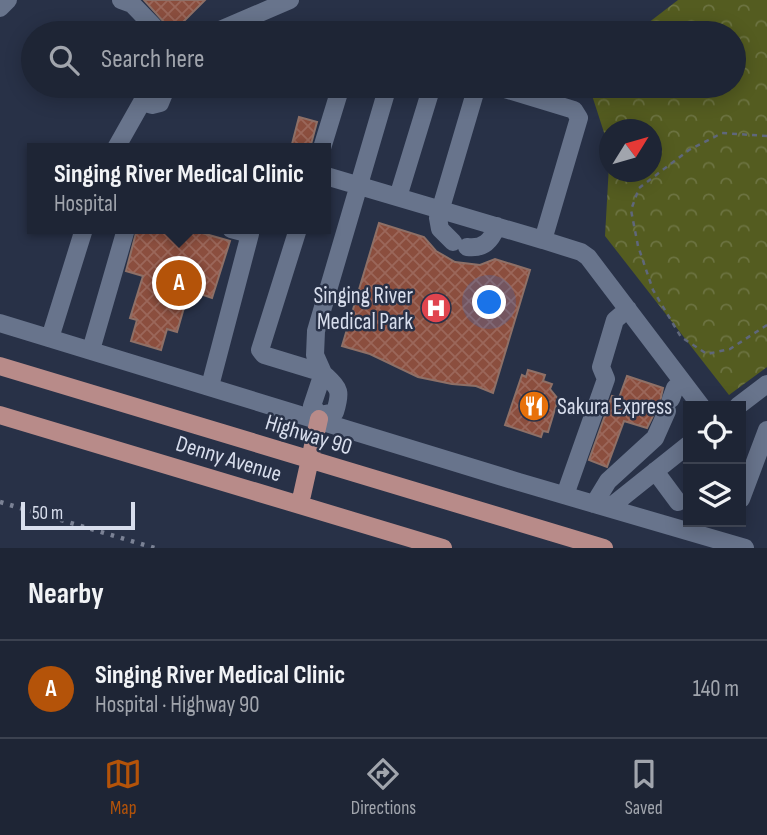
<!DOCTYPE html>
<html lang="en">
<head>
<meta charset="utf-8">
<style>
  :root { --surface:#1e2535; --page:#2b3141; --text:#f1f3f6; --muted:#a1a5ad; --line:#3c4250; --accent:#b45309 }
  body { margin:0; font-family:"Sofia Sans Condensed",sans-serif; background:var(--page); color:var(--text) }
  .controls { position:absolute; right:21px; bottom:21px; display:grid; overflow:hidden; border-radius:0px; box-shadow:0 4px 18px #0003 }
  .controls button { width:63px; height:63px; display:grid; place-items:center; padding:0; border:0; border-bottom:2px solid var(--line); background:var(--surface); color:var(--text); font:35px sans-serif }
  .compass { position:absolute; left:599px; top:119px; width:63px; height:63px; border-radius:50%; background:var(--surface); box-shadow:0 4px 18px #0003; rotate:53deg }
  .scale { position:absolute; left:21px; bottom:18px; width:114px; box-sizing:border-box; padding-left:7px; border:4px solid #d8deed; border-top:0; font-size:19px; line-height:24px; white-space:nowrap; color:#d8deed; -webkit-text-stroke:5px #283147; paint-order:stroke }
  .you { position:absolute; left:490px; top:303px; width:24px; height:24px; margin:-18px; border:5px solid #fff; border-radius:50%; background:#1a73e8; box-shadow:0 0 0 10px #1a73e833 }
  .badge { display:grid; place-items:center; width:46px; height:46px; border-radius:50%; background:var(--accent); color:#fff; font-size:23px; font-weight:700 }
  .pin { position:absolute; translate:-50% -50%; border:4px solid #fff; box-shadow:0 2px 7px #0006 }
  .popup { position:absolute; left:27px; top:143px; width:304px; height:91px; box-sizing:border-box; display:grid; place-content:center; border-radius:0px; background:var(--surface); filter:drop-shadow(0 2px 5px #0005); font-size:23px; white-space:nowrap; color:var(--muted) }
  .popup b { font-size:26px; color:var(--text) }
  .popup::after { content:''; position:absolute; left:50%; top:100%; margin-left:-14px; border:14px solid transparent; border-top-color:var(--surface) }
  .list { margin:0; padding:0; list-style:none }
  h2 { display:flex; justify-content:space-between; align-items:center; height:91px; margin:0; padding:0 28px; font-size:30px }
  h2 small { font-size:23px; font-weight:400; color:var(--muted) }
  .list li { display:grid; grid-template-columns:46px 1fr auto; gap:21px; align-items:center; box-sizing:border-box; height:98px; padding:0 28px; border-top:2px solid var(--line) }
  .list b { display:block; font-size:26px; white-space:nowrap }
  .list p { margin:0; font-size:23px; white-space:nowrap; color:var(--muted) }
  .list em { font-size:23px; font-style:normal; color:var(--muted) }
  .icon { flex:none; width:38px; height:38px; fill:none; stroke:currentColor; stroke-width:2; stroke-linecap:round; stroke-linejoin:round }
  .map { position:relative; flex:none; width:767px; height:548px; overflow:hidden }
  .search { position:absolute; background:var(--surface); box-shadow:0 4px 18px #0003; left:21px; right:21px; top:21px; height:77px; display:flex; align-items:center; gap:18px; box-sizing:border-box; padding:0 24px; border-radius:38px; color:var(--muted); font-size:26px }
  .sheet { height:189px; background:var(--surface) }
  nav { display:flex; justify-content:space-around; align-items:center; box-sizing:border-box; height:98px; border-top:2px solid var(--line); background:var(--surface); font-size:19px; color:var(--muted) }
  nav a { display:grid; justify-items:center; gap:4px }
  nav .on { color:var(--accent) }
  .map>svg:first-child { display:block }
  .park { fill:url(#park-crowns) }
  .building { fill:url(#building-cross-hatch); stroke:#8e7067; stroke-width:2 }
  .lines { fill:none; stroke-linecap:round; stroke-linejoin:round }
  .path { stroke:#5f677b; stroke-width:2.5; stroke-dasharray:5 5; stroke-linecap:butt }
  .minor { stroke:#68748c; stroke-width:18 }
  .major { stroke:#b88b89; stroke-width:18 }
  .rail { stroke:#7b8295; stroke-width:4.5; stroke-dasharray:3.5 7; stroke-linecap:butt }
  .labels { text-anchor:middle; stroke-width:5; stroke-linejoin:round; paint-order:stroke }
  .poi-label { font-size:23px; fill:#d8deed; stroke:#283147; text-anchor:end }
  .street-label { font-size:23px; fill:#d8deed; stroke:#283147 }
</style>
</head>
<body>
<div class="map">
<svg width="767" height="548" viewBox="0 0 767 548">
  <defs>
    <pattern id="park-crowns" width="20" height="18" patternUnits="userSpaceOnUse" patternTransform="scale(1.75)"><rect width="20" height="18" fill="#545c20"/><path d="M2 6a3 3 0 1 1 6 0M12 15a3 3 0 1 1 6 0" fill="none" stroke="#6c7341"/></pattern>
    <pattern id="building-cross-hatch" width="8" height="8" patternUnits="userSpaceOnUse" patternTransform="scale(1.75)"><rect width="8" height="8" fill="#8b4e3e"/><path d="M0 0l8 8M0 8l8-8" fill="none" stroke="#9b675a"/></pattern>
  </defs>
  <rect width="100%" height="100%" fill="#283147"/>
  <path class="park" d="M 678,0 L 767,0 L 767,367 L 729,395 L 605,236 L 609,165 L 610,172 L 652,172 L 652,130 L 610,130 L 609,148 L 589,86 L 734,86 L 734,33 L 635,33 Z"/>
  <path class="building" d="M 144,0 L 205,0 L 173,32 Z
    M 299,117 L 317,122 L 310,148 L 291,148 Z
    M 379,223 L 424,237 L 436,251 L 455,262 L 480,265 L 495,259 L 530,270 L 493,393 L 476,386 L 452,384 L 418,377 L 370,354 L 342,346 Z
    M 137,229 L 188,229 L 230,241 L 212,298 L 189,290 L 177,332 L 167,329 L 161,350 L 131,341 L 137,320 L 130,318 L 143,276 L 126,271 Z
    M 528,370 L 545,375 L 543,381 L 552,384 L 550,389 L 558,399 L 548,432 L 543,431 L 541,437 L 505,425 L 522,375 L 526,377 Z
    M 627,376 L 663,388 L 660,402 L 647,428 L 624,421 L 607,467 L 589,460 L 612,396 L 619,398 Z"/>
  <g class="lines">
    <path class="path" d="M 767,136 L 722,133 L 689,150 L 639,188 L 631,210 L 638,246 L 653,290 L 681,337 L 707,354 L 730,349 L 767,325"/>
    <path class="minor" d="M 121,0 L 132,4 L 160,33
      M 0,8 L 8,0
      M 213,33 L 290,0
      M 116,148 L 142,102 L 152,105 L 160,103 L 167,86
      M 322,148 L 341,86
      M 326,176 L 543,240 L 579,118 L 574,110 L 495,86
      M 398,197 L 432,86
      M 298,229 L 260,350 L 264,355 L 323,373
      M 543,240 L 581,252 L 588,257 L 701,406
      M 453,242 L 440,229 L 438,218 L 477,86
      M 467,247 C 484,249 491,241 497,226
      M 0,323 L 519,482 L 745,548
      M 50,338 L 84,229
      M 91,350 L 126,229
      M 323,373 L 315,355 L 316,331 L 388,86
      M 323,373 C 339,389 342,389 335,412 L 320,415 L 312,406 Z
      M 210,386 L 250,234 L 231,229
      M 671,399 L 675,388 L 682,381
      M 738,406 L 767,384
      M 655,471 L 678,502
      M 565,495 L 606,379 L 601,367 L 615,320 L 628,309
      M 741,499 L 767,430
      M 594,504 L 608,481 L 655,438 L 667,411
      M 609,508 L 688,445"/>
    <path class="major" d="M 0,366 L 604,548
      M 0,415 L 443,548
      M 300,504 L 319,419"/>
    <path class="rail" d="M 0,502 L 155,548"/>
  </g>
  <defs>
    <g id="hospital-disc" transform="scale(1.575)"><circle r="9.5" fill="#e0444e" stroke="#283147"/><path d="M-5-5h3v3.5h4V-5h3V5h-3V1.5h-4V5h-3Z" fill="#fff"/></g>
    <g id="restaurant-disc" transform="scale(1.575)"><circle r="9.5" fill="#e8710a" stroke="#283147"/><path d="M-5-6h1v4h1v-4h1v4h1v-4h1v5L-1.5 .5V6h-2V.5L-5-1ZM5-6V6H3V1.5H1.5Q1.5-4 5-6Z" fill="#fff"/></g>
  </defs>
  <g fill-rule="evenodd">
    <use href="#hospital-disc" x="436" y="308"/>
    <use href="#restaurant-disc" x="534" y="406"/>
  </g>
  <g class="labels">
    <g class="poi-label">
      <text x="413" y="303">Singing River<tspan x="413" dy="26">Medical Park</tspan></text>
      <text x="557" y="414" text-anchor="start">Sakura Express</text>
    </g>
    <g class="street-label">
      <text transform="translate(309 434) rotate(17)" y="8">Highway 90</text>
      <text transform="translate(229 458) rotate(17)" y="8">Denny Avenue</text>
    </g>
  </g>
</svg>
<div class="controls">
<button><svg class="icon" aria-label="locate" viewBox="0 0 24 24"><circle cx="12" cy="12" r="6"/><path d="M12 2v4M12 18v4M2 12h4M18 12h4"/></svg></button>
<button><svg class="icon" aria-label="layers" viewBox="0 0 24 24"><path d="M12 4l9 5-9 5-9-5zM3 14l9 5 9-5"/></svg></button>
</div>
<svg class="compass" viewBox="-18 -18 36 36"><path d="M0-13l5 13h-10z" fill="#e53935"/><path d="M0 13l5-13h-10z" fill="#a1a5ad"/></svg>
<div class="scale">50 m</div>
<div class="you"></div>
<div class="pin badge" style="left:179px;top:283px">A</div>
<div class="popup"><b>Singing River Medical Clinic</b>Hospital</div>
<div class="search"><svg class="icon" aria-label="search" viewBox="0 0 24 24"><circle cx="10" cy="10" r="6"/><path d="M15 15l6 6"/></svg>Search here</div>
</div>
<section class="sheet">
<h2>Nearby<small></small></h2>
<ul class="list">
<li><span class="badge">A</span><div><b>Singing River Medical Clinic</b><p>Hospital · Highway 90</p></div><em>140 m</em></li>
</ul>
</section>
<nav>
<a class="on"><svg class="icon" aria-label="map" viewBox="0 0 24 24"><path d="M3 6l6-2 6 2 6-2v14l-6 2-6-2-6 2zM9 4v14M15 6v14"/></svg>Map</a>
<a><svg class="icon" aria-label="directions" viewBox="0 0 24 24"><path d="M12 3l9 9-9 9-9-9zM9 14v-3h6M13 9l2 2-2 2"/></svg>Directions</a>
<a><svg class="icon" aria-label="saved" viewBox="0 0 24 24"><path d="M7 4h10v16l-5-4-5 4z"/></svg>Saved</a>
</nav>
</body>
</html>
